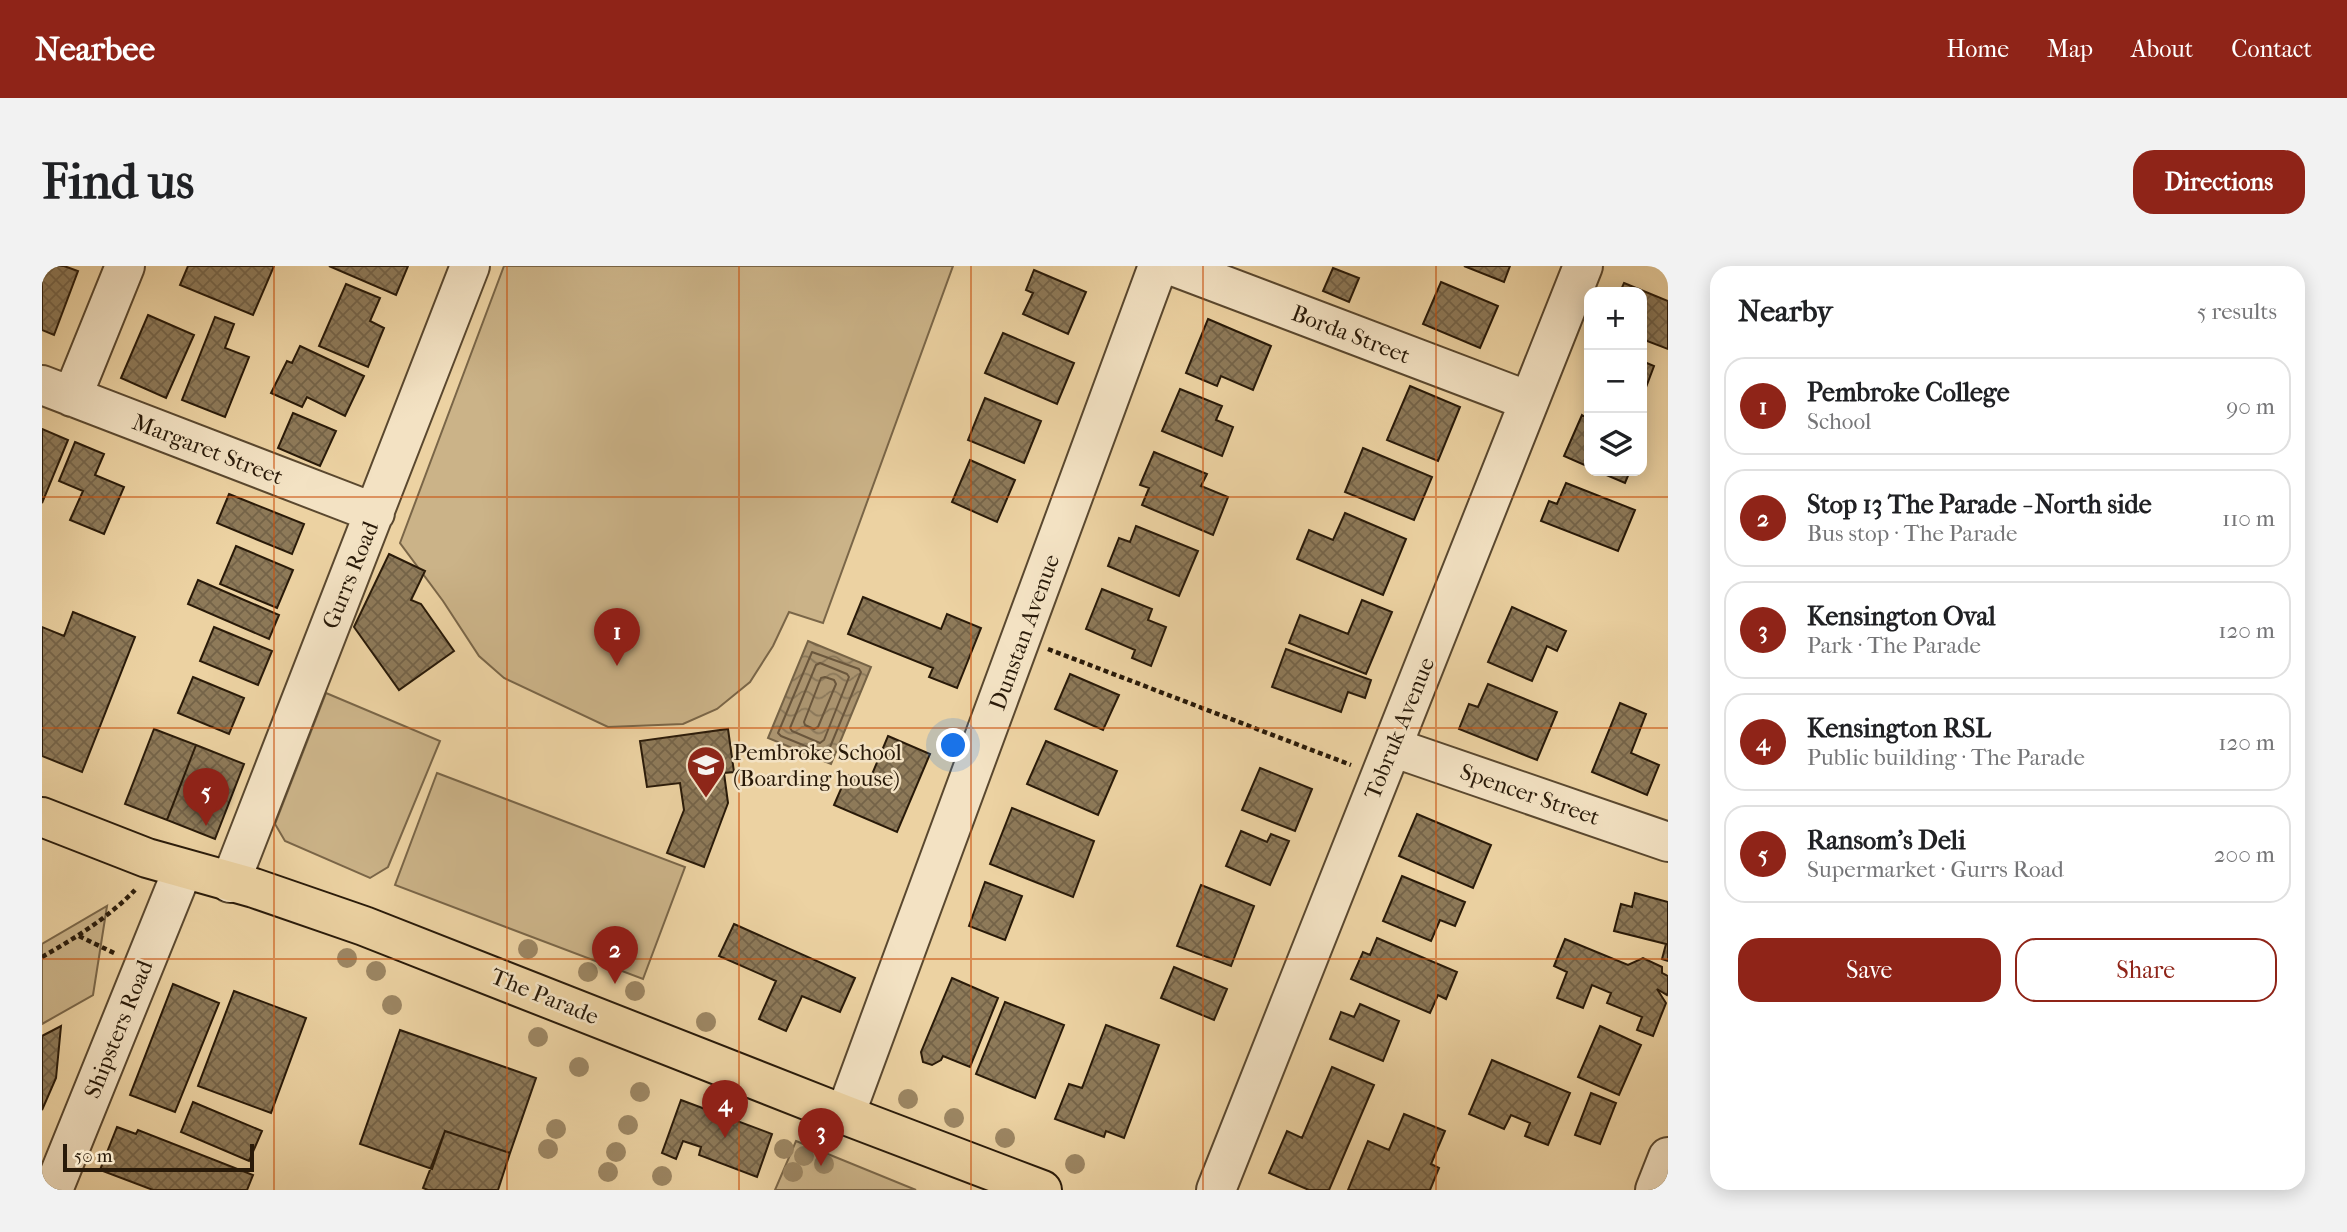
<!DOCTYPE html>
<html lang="en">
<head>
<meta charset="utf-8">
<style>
  :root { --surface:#fff; --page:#f2f2f2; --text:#202124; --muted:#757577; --line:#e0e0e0; --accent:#8f2418 }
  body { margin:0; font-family:"IM FELL French Canon",serif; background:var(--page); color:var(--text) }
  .controls { position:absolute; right:21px; top:21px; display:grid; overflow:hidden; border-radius:14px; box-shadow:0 4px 18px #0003 }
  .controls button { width:63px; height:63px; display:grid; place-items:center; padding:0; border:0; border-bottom:2px solid var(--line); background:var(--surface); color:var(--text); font:35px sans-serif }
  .scale { position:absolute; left:21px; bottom:18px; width:191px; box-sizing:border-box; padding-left:7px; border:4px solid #291a09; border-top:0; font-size:19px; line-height:24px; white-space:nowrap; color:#291a09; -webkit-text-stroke:5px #f3e2c3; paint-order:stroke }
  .you { position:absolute; left:912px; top:480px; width:24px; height:24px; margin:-18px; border:5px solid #fff; border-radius:50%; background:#1a73e8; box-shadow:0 0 0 10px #1a73e833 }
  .badge { display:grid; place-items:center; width:46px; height:46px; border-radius:50%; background:var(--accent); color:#fff; font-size:23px; font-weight:700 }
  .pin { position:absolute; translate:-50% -58px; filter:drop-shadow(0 2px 4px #0008) }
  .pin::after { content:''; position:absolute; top:37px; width:24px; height:21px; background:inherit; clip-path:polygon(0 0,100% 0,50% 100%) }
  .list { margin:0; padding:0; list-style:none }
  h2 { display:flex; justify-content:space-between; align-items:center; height:91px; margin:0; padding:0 28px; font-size:30px }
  h2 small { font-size:23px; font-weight:400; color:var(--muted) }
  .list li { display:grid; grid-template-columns:46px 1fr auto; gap:21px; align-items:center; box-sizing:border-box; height:98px; margin:0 14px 14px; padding:0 14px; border:2px solid var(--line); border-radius:21px }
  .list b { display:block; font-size:26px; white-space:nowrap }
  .list p { margin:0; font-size:23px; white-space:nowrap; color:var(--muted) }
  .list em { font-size:23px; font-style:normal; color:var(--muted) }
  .actions { display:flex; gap:14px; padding:21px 28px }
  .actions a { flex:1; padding:16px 0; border:2px solid var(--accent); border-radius:21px; text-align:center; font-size:24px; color:var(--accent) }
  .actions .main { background:var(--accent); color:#fff }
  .icon { flex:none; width:38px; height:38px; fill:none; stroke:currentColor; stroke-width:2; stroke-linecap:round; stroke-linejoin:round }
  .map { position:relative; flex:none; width:1626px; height:924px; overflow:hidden; border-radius:21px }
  header { display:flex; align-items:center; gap:42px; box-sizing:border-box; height:98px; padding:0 35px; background:var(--accent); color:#fff }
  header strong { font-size:33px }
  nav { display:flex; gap:38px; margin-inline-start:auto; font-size:24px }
  .intro { display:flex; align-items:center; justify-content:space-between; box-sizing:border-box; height:168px; padding:0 42px }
  h1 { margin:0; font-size:49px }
  .button { padding:18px 32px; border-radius:21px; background:var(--accent); color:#fff; font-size:24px; font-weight:700 }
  main { display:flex; gap:42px; padding:0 42px }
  aside { flex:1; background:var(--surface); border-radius:21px; box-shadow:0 4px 18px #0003 }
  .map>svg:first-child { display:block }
  .green { fill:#cbb388; stroke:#7a6648; stroke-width:2 }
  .water { fill:url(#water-waves); stroke:#766346; stroke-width:2 }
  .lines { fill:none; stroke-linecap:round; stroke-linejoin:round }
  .shore { stroke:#6a563c; stroke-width:2 }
  .building { fill:url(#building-cross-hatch); stroke:#291a09; stroke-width:2 }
  .minor-casing { stroke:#5a482f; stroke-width:42 }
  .major-casing { stroke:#291a09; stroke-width:42 }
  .path { stroke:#291a09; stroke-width:4.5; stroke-dasharray:5 3.5; stroke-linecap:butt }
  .minor { stroke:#f3e2c3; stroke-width:38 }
  .major { stroke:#ecd2a2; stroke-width:38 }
  .tree { fill:#9c8663 }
  .grid { fill:none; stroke:#cb500c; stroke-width:2; stroke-opacity:0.55 }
  .labels { text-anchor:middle; stroke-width:5; stroke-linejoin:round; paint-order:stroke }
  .street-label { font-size:23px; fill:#291a09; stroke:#f3e2c3 }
  .poi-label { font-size:23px; fill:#291a09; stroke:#f3e2c3; text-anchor:start }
</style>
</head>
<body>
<header>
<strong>Nearbee</strong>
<nav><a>Home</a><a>Map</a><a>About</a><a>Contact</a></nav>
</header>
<div class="intro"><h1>Find us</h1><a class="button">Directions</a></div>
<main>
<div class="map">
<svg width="1626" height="924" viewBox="0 0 1626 924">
  <defs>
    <pattern id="water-waves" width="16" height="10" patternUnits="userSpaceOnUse" patternTransform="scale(1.75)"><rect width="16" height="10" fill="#aa936e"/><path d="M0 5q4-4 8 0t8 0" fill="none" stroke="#8a7759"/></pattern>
    <pattern id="building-cross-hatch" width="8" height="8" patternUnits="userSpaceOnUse" patternTransform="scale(1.75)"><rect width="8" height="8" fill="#8e7a59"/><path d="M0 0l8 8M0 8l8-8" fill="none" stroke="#746348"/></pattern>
  </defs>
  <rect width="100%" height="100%" fill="#ecd2a2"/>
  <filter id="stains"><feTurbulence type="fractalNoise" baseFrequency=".00286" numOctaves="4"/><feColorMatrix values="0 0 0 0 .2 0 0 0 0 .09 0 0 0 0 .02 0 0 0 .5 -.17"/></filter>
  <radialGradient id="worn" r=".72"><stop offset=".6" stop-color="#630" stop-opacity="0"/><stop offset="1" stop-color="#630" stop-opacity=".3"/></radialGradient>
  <path class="green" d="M 462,0 L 911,0 L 781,357 L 747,346 L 731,380 L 708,416 L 675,443 L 641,458 L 566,461 L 462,412 L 437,390 L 401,335 L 358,277 Z
    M 284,427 L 398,475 L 346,601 L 328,612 L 243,575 L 233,558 Z
    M 395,507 L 643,601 L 601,713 L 353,619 Z
    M 65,640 L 51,729 L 0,758 L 0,678 Z
    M 754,875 L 874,924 L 733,924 Z"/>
  <path class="water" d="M 766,375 L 829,401 L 789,498 L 726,472 Z"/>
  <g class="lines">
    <path class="shore" d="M 770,386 L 817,403 L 819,406 L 786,486 L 783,488 L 739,470 L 736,467 Z
      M 778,397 L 805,408 L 807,411 L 782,474 L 778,477 L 750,465 L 748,462 L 774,399 Z
      M 783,411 L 792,414 L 794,418 L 776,461 L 772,463 L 763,459 L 762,456 L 779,412 Z"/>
  </g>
  <path class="building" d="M 0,0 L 22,0 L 36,5 L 12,69 L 0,64 Z
    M 146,0 L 232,0 L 211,49 L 138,19 Z
    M 287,0 L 366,0 L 354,29 Z
    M 1422,0 L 1468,0 L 1462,16 Z
    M 1291,2 L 1317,12 L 1307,36 L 1281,25 Z
    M 992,4 L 1044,26 L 1026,68 L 981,48 L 991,27 L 984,24 Z
    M 1399,16 L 1456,40 L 1438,82 L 1381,58 Z
    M 1582,17 L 1626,35 L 1626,83 L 1600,73 L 1600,26 L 1578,26 Z
    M 304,18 L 338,32 L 328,55 L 342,62 L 326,101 L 277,80 Z
    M 106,49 L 152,69 L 124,132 L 79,112 Z
    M 173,51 L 192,58 L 183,82 L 207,91 L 183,151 L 140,134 Z
    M 1166,53 L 1229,80 L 1211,124 L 1179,110 L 1175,120 L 1144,107 Z
    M 961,67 L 1032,97 L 1015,138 L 943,107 Z
    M 258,80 L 322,110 L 303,150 L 265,131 L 260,141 L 229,127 L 245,95 L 250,97 Z
    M 1600,95 L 1612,100 L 1600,132 Z
    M 1368,120 L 1418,141 L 1396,195 L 1345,174 Z
    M 1138,123 L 1180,140 L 1174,154 L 1191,161 L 1180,190 L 1120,165 Z
    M 943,132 L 999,155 L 982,197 L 926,174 Z
    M 251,147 L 294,165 L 278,200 L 236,182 Z
    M 1540,149 L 1547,153 L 1547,201 L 1522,190 Z
    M 0,163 L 26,174 L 0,237 Z
    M 33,176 L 62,188 L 53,209 L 82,221 L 62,268 L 28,254 L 41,225 L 17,215 Z
    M 1321,182 L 1390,211 L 1372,254 L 1303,226 Z
    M 1112,186 L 1165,208 L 1159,220 L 1186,231 L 1171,269 L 1100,239 L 1107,222 L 1098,219 Z
    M 928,194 L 973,214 L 955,256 L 910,236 Z
    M 1555,205 L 1588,205 L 1583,217 Z
    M 1524,217 L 1593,244 L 1576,285 L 1499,255 L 1507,235 L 1515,238 Z
    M 187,228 L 262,258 L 250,288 L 175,257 Z
    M 1303,247 L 1364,273 L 1341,329 L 1255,293 L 1267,264 L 1291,274 Z
    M 1094,260 L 1156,285 L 1137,330 L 1066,300 L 1077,272 L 1088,276 Z
    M 194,280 L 251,304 L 235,342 L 178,318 Z
    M 347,288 L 383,305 L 369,334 L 379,338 L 412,385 L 357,424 L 312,361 Z
    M 156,314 L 237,349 L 227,373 L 146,338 Z
    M 1060,323 L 1110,343 L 1106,354 L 1124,361 L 1109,400 L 1090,392 L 1093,384 L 1044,363 Z
    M 821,331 L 899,363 L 905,348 L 939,362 L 915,422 L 887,411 L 891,402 L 806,368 Z
    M 1320,334 L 1350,346 L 1324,408 L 1247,377 L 1258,349 L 1306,368 Z
    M 1470,341 L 1524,365 L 1515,385 L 1505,380 L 1490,415 L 1446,396 Z
    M 31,346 L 93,371 L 40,506 L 0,490 L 0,361 L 22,370 Z
    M 172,361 L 230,385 L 216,419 L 158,395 Z
    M 1244,383 L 1329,414 L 1323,432 L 1306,426 L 1299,446 L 1230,421 Z
    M 1028,408 L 1077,429 L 1061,464 L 1013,443 Z
    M 151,411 L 202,432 L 187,468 L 136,447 Z
    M 1446,418 L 1515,446 L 1495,494 L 1417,463 L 1427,438 L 1436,441 Z
    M 1578,437 L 1604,448 L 1589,487 L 1617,499 L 1605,529 L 1550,506 Z
    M 112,463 L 154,479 L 125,554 L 83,538 Z
    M 686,463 L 692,506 L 682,507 L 686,537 L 662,601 L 625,587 L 642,544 L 638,517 L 605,521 L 598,475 Z
    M 846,470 L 888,488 L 855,566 L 792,539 L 805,509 L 826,518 Z
    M 1004,475 L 1075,505 L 1056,549 L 985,518 Z
    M 154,479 L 202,498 L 173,573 L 125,554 Z
    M 1218,502 L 1270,523 L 1253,565 L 1200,544 Z
    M 970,542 L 1052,575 L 1031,631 L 948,598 Z
    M 1375,548 L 1449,579 L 1431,622 L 1357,590 Z
    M 1199,565 L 1225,576 L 1229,568 L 1247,575 L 1228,619 L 1184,600 Z
    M 1360,610 L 1423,636 L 1413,660 L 1398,654 L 1389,675 L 1341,655 Z
    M 943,616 L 980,630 L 963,674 L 927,660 Z
    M 1159,619 L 1212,640 L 1189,700 L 1135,680 Z
    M 1593,627 L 1626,636 L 1626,695 L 1620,693 L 1624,678 L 1572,665 L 1579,638 L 1590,641 Z
    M 692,658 L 813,712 L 798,746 L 760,730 L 744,765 L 717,753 L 734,715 L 677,690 Z
    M 1335,672 L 1415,706 L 1404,733 L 1396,729 L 1388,747 L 1309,713 L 1321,686 L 1328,689 Z
    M 1523,673 L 1586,699 L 1601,692 L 1620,701 L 1620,707 L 1626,710 L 1626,727 L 1625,729 L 1615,723 L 1624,737 L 1611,770 L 1595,764 L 1600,751 L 1565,737 L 1569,727 L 1550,719 L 1541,742 L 1515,732 L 1525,706 L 1512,700 Z
    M 1132,701 L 1185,723 L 1172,754 L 1119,732 Z
    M 910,712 L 956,732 L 928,801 L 901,790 L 899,794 L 890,799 L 881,796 L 879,786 Z
    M 131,718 L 177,737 L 133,846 L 88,829 Z
    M 192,725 L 264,752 L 229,847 L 156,820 Z
    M 963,736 L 1022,759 L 993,832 L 934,808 Z
    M 1318,738 L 1357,755 L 1341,795 L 1288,773 L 1299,746 L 1312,751 Z
    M 1064,759 L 1117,779 L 1082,872 L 1064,865 L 1062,871 L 1013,853 L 1027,818 L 1040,822 Z
    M 19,760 L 14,812 L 0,844 L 0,770 Z
    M 1558,760 L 1599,779 L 1577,829 L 1536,811 Z
    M 358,764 L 494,812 L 468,887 L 403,865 L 390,903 L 318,878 Z
    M 1450,794 L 1528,827 L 1506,879 L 1483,870 L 1488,857 L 1469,849 L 1462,863 L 1427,848 Z
    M 1290,801 L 1332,819 L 1287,924 L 1267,924 L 1227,907 L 1245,865 L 1260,872 Z
    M 1549,827 L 1574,837 L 1558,878 L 1533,869 Z
    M 639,834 L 730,868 L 715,911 L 657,889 L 659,881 L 641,875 L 634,893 L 620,887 Z
    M 151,836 L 220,865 L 207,895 L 139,866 Z
    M 1362,848 L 1403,865 L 1389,898 L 1397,902 L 1388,924 L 1306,924 L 1326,875 L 1347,884 Z
    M 75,861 L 94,868 L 96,864 L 211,909 L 205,924 L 111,924 L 58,904 Z
    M 403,865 L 468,887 L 456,924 L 386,924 L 381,922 Z"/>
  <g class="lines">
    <g class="minor-casing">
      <path id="minor" d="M 1131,0 L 1487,135
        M 0,119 L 333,247
        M 30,131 L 83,0
        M 1350,481 L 1626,576
        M 188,617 L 428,0
        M 803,849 L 1116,0
        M 11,924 L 141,603
        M 1174,924 L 1541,0
        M 1613,924 L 1626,891"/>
    </g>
    <g class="major-casing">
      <path id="major" d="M 0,551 L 105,592 L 212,622 L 322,660 L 803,849 L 1000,924"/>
    </g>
    <path class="path" d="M 1006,383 L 1309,499
      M 37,670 L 74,688
      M 0,691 C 33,672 66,652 93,624"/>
    <use href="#minor" class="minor"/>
    <use href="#major" class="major"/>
  </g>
  <g class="tree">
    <circle cx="486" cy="683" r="10"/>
    <circle cx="305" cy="692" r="10"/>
    <circle cx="334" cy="705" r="10"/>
    <circle cx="546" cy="706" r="10"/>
    <circle cx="593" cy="725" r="10"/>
    <circle cx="350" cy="739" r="10"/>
    <circle cx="664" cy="756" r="10"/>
    <circle cx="496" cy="771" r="10"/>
    <circle cx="537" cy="801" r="10"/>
    <circle cx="598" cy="826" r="10"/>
    <circle cx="866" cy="833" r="10"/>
    <circle cx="912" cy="852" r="10"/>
    <circle cx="586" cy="859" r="10"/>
    <circle cx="514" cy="863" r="10"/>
    <circle cx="963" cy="872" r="10"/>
    <circle cx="506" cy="883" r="10"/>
    <circle cx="742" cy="883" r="10"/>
    <circle cx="574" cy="886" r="10"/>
    <circle cx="762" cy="890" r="10"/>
    <circle cx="782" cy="898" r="10"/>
    <circle cx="1033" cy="898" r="10"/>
    <circle cx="566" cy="906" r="10"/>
    <circle cx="751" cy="906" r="10"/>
    <circle cx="620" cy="910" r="10"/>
  </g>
  <path class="grid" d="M 232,0 L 232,924M 465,0 L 465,924M 697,0 L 697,924M 929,0 L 929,924M 1161,0 L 1161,924M 1394,0 L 1394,924M 0,231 L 1626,231M 0,462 L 1626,462M 0,693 L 1626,693"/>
  <defs>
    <g id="school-pin" transform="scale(2.0125)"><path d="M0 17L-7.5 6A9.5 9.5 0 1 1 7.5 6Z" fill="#8f2418" stroke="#f3e2c3"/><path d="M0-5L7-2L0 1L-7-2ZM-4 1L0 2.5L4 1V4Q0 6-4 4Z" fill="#fff"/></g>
  </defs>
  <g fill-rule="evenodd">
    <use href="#school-pin" x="664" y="499"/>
  </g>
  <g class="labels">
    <g class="street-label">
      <text transform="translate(1309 68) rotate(21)" y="8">Borda Street</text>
      <text transform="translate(166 183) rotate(21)" y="8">Margaret Street</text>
      <text transform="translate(308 309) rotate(-68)" y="8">Gurrs Road</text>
      <text transform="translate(982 366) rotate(-70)" y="8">Dunstan Avenue</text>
      <text transform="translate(1357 462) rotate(-68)" y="8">Tobruk Avenue</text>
      <text transform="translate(1488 528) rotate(19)" y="8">Spencer Street</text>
      <text transform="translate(503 730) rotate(22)" y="8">The Parade</text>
      <text transform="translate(76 763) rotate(-68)" y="8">Shipsters Road</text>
    </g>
    <g class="poi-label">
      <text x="691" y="494">Pembroke School<tspan x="691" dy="26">(Boarding house)</tspan></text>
    </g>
  </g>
  <rect width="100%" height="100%" filter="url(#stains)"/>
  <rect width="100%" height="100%" fill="url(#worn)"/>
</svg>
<div class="controls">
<button>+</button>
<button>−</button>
<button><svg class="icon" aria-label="layers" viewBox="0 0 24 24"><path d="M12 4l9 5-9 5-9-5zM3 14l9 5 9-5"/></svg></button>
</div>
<div class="scale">50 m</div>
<div class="you"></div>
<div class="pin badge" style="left:575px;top:400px">1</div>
<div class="pin badge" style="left:573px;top:718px">2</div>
<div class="pin badge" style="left:779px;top:900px">3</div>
<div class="pin badge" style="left:683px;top:872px">4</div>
<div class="pin badge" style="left:164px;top:560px">5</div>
</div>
<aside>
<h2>Nearby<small>5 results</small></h2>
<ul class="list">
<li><span class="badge">1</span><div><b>Pembroke College</b><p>School</p></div><em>90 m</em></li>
<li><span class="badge">2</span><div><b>Stop 13 The Parade - North side</b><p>Bus stop · The Parade</p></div><em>110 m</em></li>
<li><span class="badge">3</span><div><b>Kensington Oval</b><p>Park · The Parade</p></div><em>120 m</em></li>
<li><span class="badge">4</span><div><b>Kensington RSL</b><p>Public building · The Parade</p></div><em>120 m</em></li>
<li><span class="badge">5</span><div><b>Ransom's Deli</b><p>Supermarket · Gurrs Road</p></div><em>200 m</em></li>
</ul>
<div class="actions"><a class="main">Save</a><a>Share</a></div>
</aside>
</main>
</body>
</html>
